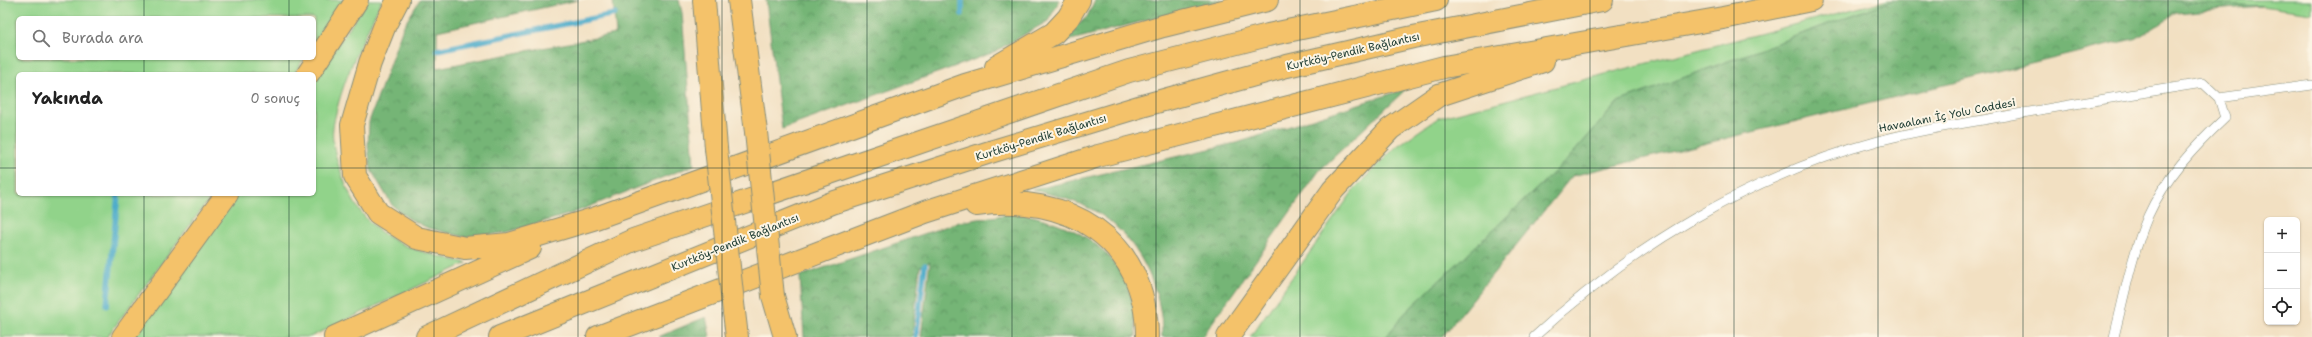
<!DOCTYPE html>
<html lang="tr">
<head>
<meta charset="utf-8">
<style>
  :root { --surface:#fff; --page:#f2f2f2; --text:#222; --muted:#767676; --line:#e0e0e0 }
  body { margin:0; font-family:"Shantell Sans",sans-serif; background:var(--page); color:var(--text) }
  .controls { position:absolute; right:12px; bottom:12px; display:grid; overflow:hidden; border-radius:6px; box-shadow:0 1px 3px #0004 }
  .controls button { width:36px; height:36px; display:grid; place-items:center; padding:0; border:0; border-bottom:1px solid var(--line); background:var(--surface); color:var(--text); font:20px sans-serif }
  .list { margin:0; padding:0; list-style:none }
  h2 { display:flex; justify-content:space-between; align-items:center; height:52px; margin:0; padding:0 16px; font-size:17px }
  h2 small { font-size:13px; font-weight:400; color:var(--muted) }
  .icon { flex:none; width:22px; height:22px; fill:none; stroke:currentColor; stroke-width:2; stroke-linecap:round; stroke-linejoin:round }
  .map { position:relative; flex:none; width:2312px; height:337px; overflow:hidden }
  .search { position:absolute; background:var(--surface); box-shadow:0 1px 3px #0004; left:16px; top:16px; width:300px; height:44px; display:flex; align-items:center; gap:10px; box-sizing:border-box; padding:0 14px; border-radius:6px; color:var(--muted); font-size:15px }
  .panel { position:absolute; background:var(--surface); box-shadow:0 1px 3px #0004; left:16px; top:72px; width:300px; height:124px; border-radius:6px }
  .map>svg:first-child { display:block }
  .grass { fill:#91d38a; stroke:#58885f }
  .forest { fill:url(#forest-crowns); stroke:#4a7955 }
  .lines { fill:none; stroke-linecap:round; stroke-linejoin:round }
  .stream { stroke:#4babca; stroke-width:5.5 }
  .lane-casing { stroke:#888e7b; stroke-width:10 }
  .highway-casing { stroke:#888e7b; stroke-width:24 }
  .lane { stroke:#fff; stroke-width:9 }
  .highway { stroke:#f4c26a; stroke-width:22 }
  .highway-bridge-casing { stroke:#888e7b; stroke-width:24; stroke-linecap:butt }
  .highway-bridge { stroke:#f4c26a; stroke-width:22 }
  .grid { fill:none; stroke:#1f3d34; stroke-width:1; stroke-opacity:0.55 }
  .labels { text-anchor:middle; stroke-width:4; stroke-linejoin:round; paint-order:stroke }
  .street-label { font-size:11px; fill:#1f3d34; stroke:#fcf5e5 }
</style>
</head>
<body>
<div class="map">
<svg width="2312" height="337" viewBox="0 0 2312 337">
  <defs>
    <pattern id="forest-crowns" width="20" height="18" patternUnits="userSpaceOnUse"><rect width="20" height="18" fill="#74b576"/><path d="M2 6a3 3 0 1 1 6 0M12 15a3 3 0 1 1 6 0" fill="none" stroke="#5f9462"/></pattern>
  </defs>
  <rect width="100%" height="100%" fill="#fcf5e5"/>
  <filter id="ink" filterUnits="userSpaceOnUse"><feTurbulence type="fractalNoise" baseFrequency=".025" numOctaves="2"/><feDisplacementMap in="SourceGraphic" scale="8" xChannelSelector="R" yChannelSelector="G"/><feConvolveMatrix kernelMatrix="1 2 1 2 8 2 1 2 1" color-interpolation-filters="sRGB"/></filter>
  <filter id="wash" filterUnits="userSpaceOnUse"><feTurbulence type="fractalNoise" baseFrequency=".012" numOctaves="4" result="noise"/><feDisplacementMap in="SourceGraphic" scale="16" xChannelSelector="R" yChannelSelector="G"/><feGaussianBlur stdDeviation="0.9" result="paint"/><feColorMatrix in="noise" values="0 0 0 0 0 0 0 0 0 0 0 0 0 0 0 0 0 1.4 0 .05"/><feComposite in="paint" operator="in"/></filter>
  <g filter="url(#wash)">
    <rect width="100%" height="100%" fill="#f2e0c2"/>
    <path class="grass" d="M 0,0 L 344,0 L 314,44 L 314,18 L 18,18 L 18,58 L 304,58 L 294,74 L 18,74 L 18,194 L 213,194 L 107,337 L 0,337 Z
      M 368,0 L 382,0 C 362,41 341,82 333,127 C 331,140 336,159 341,172 C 363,239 405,249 467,263 L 310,337 L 133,337 L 236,194 L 314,194 L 314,80 Z
      M 1888,0 L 1893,0 L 1618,102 L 1568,159 L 1405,313 L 1386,337 L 1250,337 L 1356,187 L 1396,147 L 1438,118 Z
      M 2068,0 L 2312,0 L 2312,13 L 2261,6 Z"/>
    <path class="forest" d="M 420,0 L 578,0 L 437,31 L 437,68 L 616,34 L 613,0 L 679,0 L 682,13 L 694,165 L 573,213 L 508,232 L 469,238 L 428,228 L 408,218 L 392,205 L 371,170 L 368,147 L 369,122 L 403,27 Z
      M 766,0 L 1060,0 L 1048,21 L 992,53 L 782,129 Z
      M 1095,0 L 1223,0 L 1052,45 L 1087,17 Z
      M 1893,0 L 2148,0 L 2261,6 L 2176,13 L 2137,38 L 1572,176 L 1442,337 L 1386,337 L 1405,313 L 1568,159 L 1618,102 Z
      M 1406,89 L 1319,171 L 1202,337 L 1162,337 C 1164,289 1136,233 1093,210 C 1073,200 1053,194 1032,190 L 1240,142 Z
      M 1017,213 C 1069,222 1118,245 1132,300 C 1135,312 1135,325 1136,337 L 921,337 L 930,262 L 920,267 L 912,337 L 804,337 L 800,276 L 959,222 Z
      M 706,317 L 710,337 L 658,337 Z"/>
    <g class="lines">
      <path class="stream" d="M 962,14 L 962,0
        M 437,50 L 615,14
        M 107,305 L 118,194
        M 916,337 L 925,265"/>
    </g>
  </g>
  <g filter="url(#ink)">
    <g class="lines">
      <g class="lane-casing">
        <path id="lane" d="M 2219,98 L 2312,85
          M 1534,337 C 1632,247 1749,176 1878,141 C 1922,129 1967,123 2011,115 C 2075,104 2139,93 2203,83 L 2219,98 L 2225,118 C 2195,146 2165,178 2148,216 C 2132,254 2124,297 2114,337"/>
      </g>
      <g class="highway-casing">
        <path id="highway" d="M 398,0 L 385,25 L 370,63 L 352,125 L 355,176 L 378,213 L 417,238 L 465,248 L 509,244 L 593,219 L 965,85 L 1163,26 L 1267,0
          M 704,0 L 716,148
          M 739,0 L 756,132
          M 996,67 L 1054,33 L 1068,18 L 1079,0
          M 308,74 L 357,0
          M 976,205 C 1067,192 1147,238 1147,337
          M 773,296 L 785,337
          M 734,312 L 737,337
          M 123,337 L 227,194
          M 335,337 L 530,248
          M 427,337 L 633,240 L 1129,71 L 1268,35 L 1436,0
          M 500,337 L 832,203 L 987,153 L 1142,106 L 1287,66 L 1413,37 L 1602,0
          M 598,337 L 925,212 L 1098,156 L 1444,67 L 1723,18 L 1811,0
          M 1228,337 L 1333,190 L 1390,129 L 1439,95 L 1543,61"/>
      </g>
      <use href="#lane" class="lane"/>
      <use href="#highway" class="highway"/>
      <g class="highway-bridge-casing">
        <path id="highway-bridge" d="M 756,132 L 773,296
          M 716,148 L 734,312"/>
      </g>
      <use href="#highway-bridge" class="highway-bridge"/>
    </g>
  </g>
  <path class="grid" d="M 144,0 L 144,18M 289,0 L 289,18M 434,0 L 434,337M 578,0 L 578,337M 722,0 L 722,337M 867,0 L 867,337M 1012,0 L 1012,337M 1156,0 L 1156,337M 1300,0 L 1300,337M 1445,0 L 1445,337M 1590,0 L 1590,337M 1734,0 L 1734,337M 1878,0 L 1878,337M 2023,0 L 2023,337M 2168,0 L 2168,337M 144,58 L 144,74M 289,58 L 289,74M 0,168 L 18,168M 314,168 L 2312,168M 144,194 L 144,337M 289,194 L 289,337"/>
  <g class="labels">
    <g class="street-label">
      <text transform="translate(1353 51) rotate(-13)" y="4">Kurtköy-Pendik Bağlantısı</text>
      <text transform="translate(1947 115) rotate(-11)" y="4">Havaalanı İç Yolu Caddesi</text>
      <text transform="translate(1041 137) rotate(-17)" y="4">Kurtköy-Pendik Bağlantısı</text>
      <text transform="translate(735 242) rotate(-22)" y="4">Kurtköy-Pendik Bağlantısı</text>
    </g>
  </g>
</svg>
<div class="controls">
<button>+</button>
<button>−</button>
<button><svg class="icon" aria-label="locate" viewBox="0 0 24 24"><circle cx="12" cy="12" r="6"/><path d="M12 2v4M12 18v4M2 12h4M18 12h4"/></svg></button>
</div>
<div class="search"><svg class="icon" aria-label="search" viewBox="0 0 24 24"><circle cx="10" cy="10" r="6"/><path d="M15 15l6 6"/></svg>Burada ara</div>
<section class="panel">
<h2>Yakında<small>0 sonuç</small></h2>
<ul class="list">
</ul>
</section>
</div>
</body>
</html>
